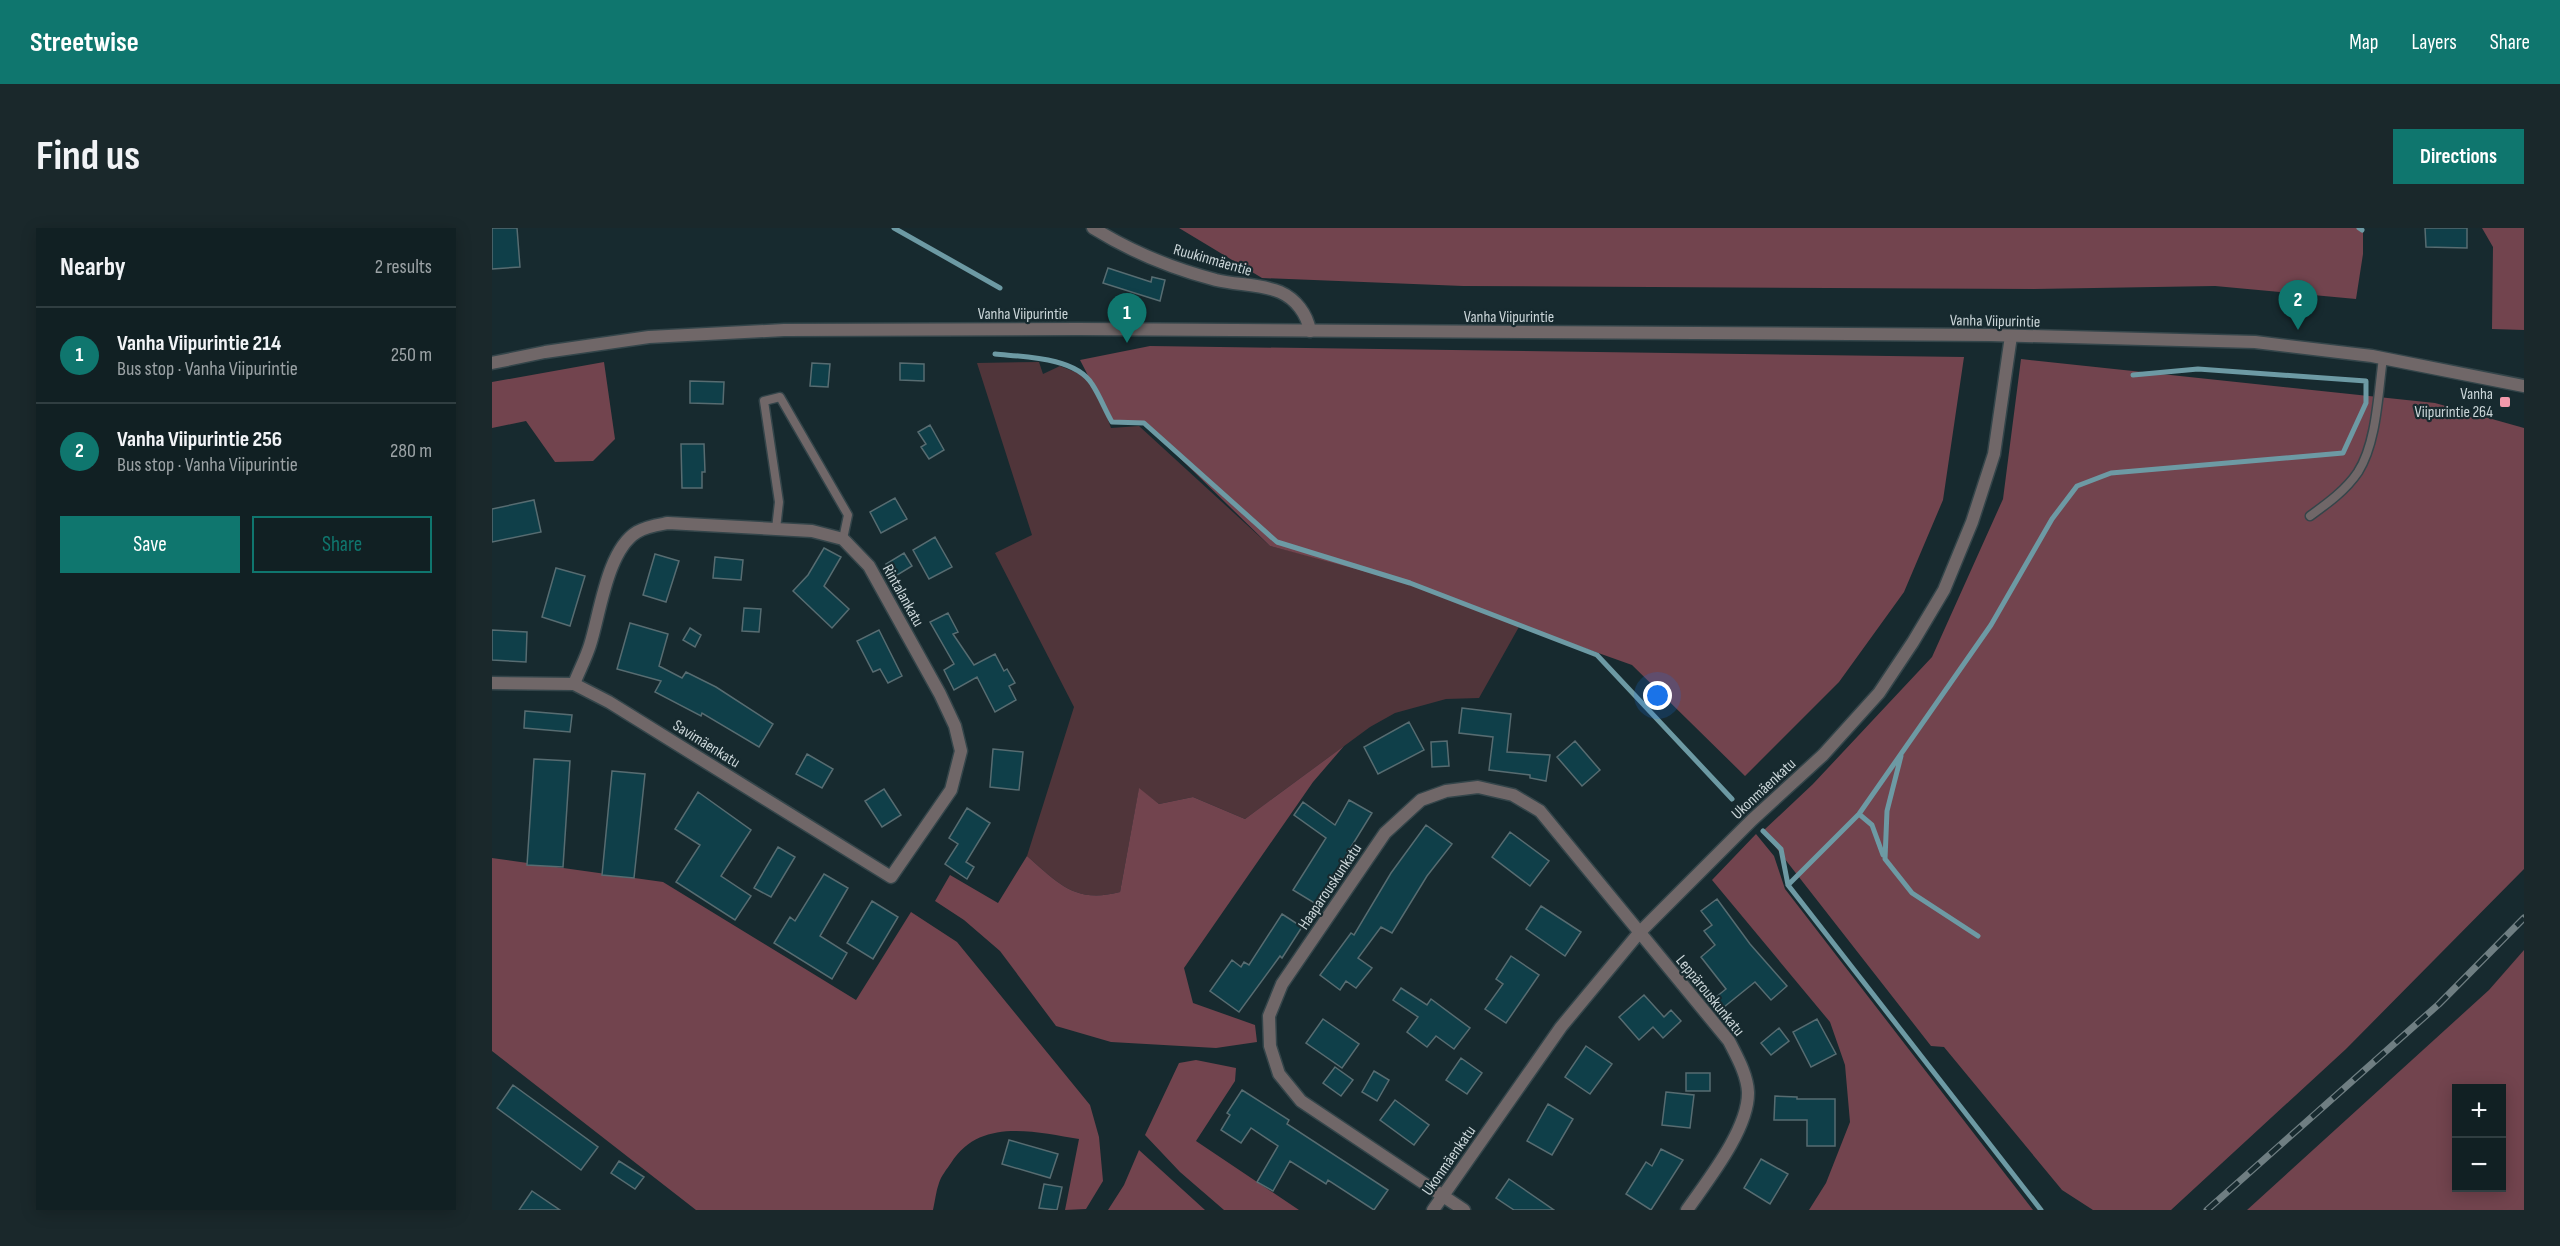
<!DOCTYPE html>
<html lang="en">
<head>
<meta charset="utf-8">
<style>
  :root { --surface:#112023; --page:#1a282b; --text:#f1f3f6; --muted:#9ca3a6; --line:#303e41; --accent:#0f766e }
  body { margin:0; font-family:"Sofia Sans Condensed",sans-serif; background:var(--page); color:var(--text) }
  .controls { position:absolute; right:18px; bottom:18px; display:grid; overflow:hidden; border-radius:0px; box-shadow:0 3px 15px #0003 }
  .controls button { width:54px; height:54px; display:grid; place-items:center; padding:0; border:0; border-bottom:2px solid var(--line); background:var(--surface); color:var(--text); font:30px sans-serif }
  .you { position:absolute; left:1166px; top:468px; width:21px; height:21px; margin:-15px; border:4px solid #fff; border-radius:50%; background:#1a73e8; box-shadow:0 0 0 9px #1a73e833 }
  .badge { display:grid; place-items:center; width:39px; height:39px; border-radius:50%; background:var(--accent); color:#fff; font-size:20px; font-weight:700 }
  .pin { position:absolute; translate:-50% -50px; filter:drop-shadow(0 2px 3px #0008) }
  .pin::after { content:''; position:absolute; top:32px; width:21px; height:18px; background:inherit; clip-path:polygon(0 0,100% 0,50% 100%) }
  .list { margin:0; padding:0; list-style:none }
  h2 { display:flex; justify-content:space-between; align-items:center; height:78px; margin:0; padding:0 24px; font-size:26px }
  h2 small { font-size:20px; font-weight:400; color:var(--muted) }
  .list li { display:grid; grid-template-columns:39px 1fr auto; gap:18px; align-items:center; box-sizing:border-box; height:96px; padding:0 24px; border-top:2px solid var(--line) }
  .list b { display:block; font-size:22px; white-space:nowrap }
  .list p { margin:0; font-size:20px; white-space:nowrap; color:var(--muted) }
  .list em { font-size:20px; font-style:normal; color:var(--muted) }
  .actions { display:flex; gap:12px; padding:18px 24px }
  .actions a { flex:1; padding:14px 0; border:2px solid var(--accent); border-radius:0px; text-align:center; font-size:21px; color:var(--accent) }
  .actions .main { background:var(--accent); color:#fff }
  .map { position:relative; flex:none; width:2032px; height:982px; overflow:hidden; border-radius:0px }
  header { display:flex; align-items:center; gap:36px; box-sizing:border-box; height:84px; padding:0 30px; background:var(--accent); color:#fff }
  header strong { font-size:28px }
  nav { display:flex; gap:33px; margin-inline-start:auto; font-size:21px }
  .intro { display:flex; align-items:center; justify-content:space-between; box-sizing:border-box; height:144px; padding:0 36px }
  h1 { margin:0; font-size:42px }
  .button { padding:15px 27px; border-radius:0px; background:var(--accent); color:#fff; font-size:21px; font-weight:700 }
  main { display:flex; gap:36px; padding:0 36px }
  aside { flex:1; background:var(--surface); border-radius:0px; box-shadow:0 3px 15px #0003 }
  .map>svg:first-child { display:block }
  .green { fill:#50353a }
  .forest { fill:#72444e; fill-rule:evenodd }
  .lines { fill:none; stroke-linecap:round; stroke-linejoin:round }
  .stream { stroke:#6d9aa4; stroke-width:5 }
  .building { fill:#0f3f49; stroke:#576c71; stroke-width:1.5 }
  .service-casing { stroke:#34454a; stroke-width:11 }
  .minor-casing { stroke:#34454a; stroke-width:15 }
  .tertiary-casing { stroke:#34454a; stroke-width:15 }
  .service { stroke:#706768; stroke-width:8 }
  .minor { stroke:#706768; stroke-width:12 }
  .tertiary { stroke:#706768; stroke-width:12 }
  .rail-casing { stroke:#6f7e82; stroke-width:7 }
  .rail { stroke:#172a2f; stroke-width:4.5; stroke-dasharray:14; stroke-linecap:butt }
  .poi-dot { fill:#f29aac; stroke:#172a2f; stroke-width:2 }
  .labels { text-anchor:middle; stroke-width:4.5; stroke-linejoin:round; paint-order:stroke }
  .street-label { font-size:16px; fill:#cad5d8; stroke:#172a2f }
  .poi-label { font-size:16px; fill:#cad5d8; stroke:#172a2f; text-anchor:end }
</style>
</head>
<body>
<header>
<strong>Streetwise</strong>
<nav><a>Map</a><a>Layers</a><a>Share</a></nav>
</header>
<div class="intro"><h1>Find us</h1><a class="button">Directions</a></div>
<main>
<aside>
<h2>Nearby<small>2 results</small></h2>
<ul class="list">
<li><span class="badge">1</span><div><b>Vanha Viipurintie 214</b><p>Bus stop · Vanha Viipurintie</p></div><em>250 m</em></li>
<li><span class="badge">2</span><div><b>Vanha Viipurintie 256</b><p>Bus stop · Vanha Viipurintie</p></div><em>280 m</em></li>
</ul>
<div class="actions"><a class="main">Save</a><a>Share</a></div>
</aside>
<div class="map">
<svg width="2032" height="982" viewBox="0 0 2032 982">
  <rect width="100%" height="100%" fill="#172a2f"/>
  <path class="green" d="M 547,134 L 551,146 L 568,138 L 601,151 L 619,200 L 647,198 L 778,318 L 971,367 L 1028,397 L 987,470 L 954,471 L 903,485 L 878,499 L 753,591 L 701,569 L 667,576 L 647,561 L 628,664 C 583,676 566,655 535,628 L 582,479 L 503,325 L 540,307 L 485,135 Z"/>
  <path class="forest" d="M 687,0 L 1871,0 L 1871,26 L 1864,71 L 1723,58 L 1542,61 L 971,58 L 770,50 Z
    M 1990,0 L 2032,0 L 2032,102 L 2000,101 L 2001,19 Z
    M 658,118 L 1472,129 L 1451,272 L 1412,364 L 1347,454 L 1253,548 L 1140,437 L 1028,397 L 931,359 L 778,318 L 652,195 L 620,194 L 588,132 Z
    M 1529,131 L 1943,175 L 2032,200 L 2032,641 L 1854,821 L 1679,982 L 1601,982 L 1570,962 L 1452,819 L 1439,818 L 1271,603 L 1321,556 L 1440,429 L 1511,271 Z
    M 112,134 L 123,211 L 101,233 L 63,234 L 34,193 L 0,200 L 0,154 Z
    M 852,518 L 821,554 L 692,740 L 701,775 L 763,797 L 765,814 L 724,820 L 619,814 L 564,798 L 508,723 L 472,692 L 443,673 L 458,647 L 506,675 L 535,628 C 566,655 583,676 628,664 L 647,560 L 667,576 L 701,569 L 753,591 Z
    M 1264,606 L 1282,628 L 1293,661 L 1541,982 L 1317,982 L 1334,955 L 1358,894 L 1353,837 L 1338,794 L 1220,652 Z
    M 0,630 L 171,654 L 364,772 L 419,684 L 465,714 L 598,877 L 607,909 L 611,953 L 594,981 L 573,982 L 587,911 C 543,904 488,889 459,935 C 455,941 449,948 447,955 C 444,963 443,973 441,982 L 204,982 L 0,823 Z
    M 2032,722 L 2032,982 L 1755,982 L 1997,762 ZM 1964,860 L 2010,860 L 2010,960 L 1964,960 Z
    M 704,832 L 744,840 L 743,853 L 704,913 L 807,982 L 732,982 L 688,944 L 653,907 L 687,835 Z
    M 647,922 L 713,982 L 616,982 L 632,957 Z"/>
  <g class="lines">
    <path class="stream" d="M 402,0 L 508,60
      M 1867,0 L 1870,2
      M 503,126 C 532,129 583,129 600,156 C 608,168 613,182 620,194 L 652,195 L 785,314 L 918,355 L 1105,427 L 1240,571
      M 1409,528 L 1395,583 L 1393,631 L 1420,665 L 1486,708
      M 1367,586 L 1380,597 L 1391,627
      M 1271,603 L 1289,621 L 1296,657 L 1549,982
      M 1296,657 L 1367,586 L 1499,397 L 1560,291 L 1585,258 L 1619,245 L 1851,225 L 1874,175 L 1874,153 L 1706,141 L 1641,147"/>
  </g>
  <path class="building" d="M 0,0 L 25,0 L 28,39 L 0,41 Z
    M 1933,0 L 1975,0 L 1975,20 L 1934,19 Z
    M 616,40 L 659,54 L 660,49 L 673,52 L 668,73 L 611,55 Z
    M 320,135 L 338,136 L 336,159 L 318,158 Z
    M 408,135 L 432,136 L 432,153 L 408,152 Z
    M 198,153 L 232,154 L 231,176 L 198,175 Z
    M 438,197 L 452,222 L 437,231 L 429,219 L 434,216 L 426,204 Z
    M 189,216 L 212,216 L 213,244 L 210,244 L 210,260 L 190,260 Z
    M 403,270 L 415,291 L 389,305 L 378,284 Z
    M 42,272 L 49,304 L 0,314 L 0,281 Z
    M 443,309 L 460,339 L 437,351 L 421,322 Z
    M 332,320 L 349,329 L 332,358 L 357,381 L 340,400 L 301,363 L 316,347 Z
    M 412,325 L 420,338 L 402,349 L 394,336 Z
    M 163,326 L 187,333 L 174,374 L 151,367 Z
    M 223,329 L 251,332 L 249,352 L 221,350 Z
    M 64,340 L 93,348 L 78,398 L 50,389 Z
    M 252,380 L 269,381 L 267,404 L 250,403 Z
    M 456,385 L 466,404 L 461,406 L 482,437 L 503,426 L 512,443 L 515,441 L 523,455 L 517,458 L 524,472 L 503,484 L 485,449 L 462,462 L 452,442 L 462,436 L 438,394 Z
    M 138,395 L 176,406 L 167,438 L 190,450 L 194,444 L 224,459 L 281,496 L 267,519 L 210,485 L 209,488 L 163,464 L 169,453 L 125,441 Z
    M 198,400 L 209,407 L 203,419 L 191,412 Z
    M 0,402 L 35,404 L 34,434 L 0,432 Z
    M 387,402 L 410,448 L 396,455 L 388,441 L 381,444 L 365,413 Z
    M 970,480 L 1019,486 L 1015,524 L 1058,527 L 1054,553 L 1038,550 L 1038,547 L 997,542 L 1001,509 L 967,505 Z
    M 33,483 L 80,487 L 78,504 L 32,500 Z
    M 917,494 L 932,522 L 886,546 L 872,519 Z
    M 955,513 L 957,538 L 940,539 L 939,514 Z
    M 1083,513 L 1108,542 L 1090,558 L 1065,529 Z
    M 501,521 L 531,524 L 527,562 L 498,559 Z
    M 315,526 L 341,541 L 330,560 L 304,546 Z
    M 42,531 L 78,533 L 71,639 L 35,637 Z
    M 120,543 L 153,546 L 142,650 L 110,647 Z
    M 392,561 L 409,587 L 390,599 L 373,573 Z
    M 206,564 L 259,602 L 229,648 L 259,668 L 243,692 L 184,654 L 208,617 L 183,601 Z
    M 857,572 L 880,585 L 824,676 L 801,662 L 834,610 L 802,587 L 811,574 L 843,597 Z
    M 475,580 L 498,595 L 474,634 L 482,639 L 475,651 L 453,636 L 466,616 L 457,610 Z
    M 934,597 L 960,616 L 935,648 L 900,705 L 889,699 L 866,730 L 880,740 L 864,760 L 854,753 L 848,762 L 828,747 L 859,705 L 862,707 L 899,645 Z
    M 1018,604 L 1057,633 L 1038,658 L 1000,629 Z
    M 286,619 L 303,629 L 279,669 L 262,660 Z
    M 332,646 L 356,660 L 328,708 L 355,725 L 340,751 L 282,715 L 298,689 L 303,693 Z
    M 1225,671 L 1258,716 L 1295,758 L 1279,772 L 1263,754 L 1232,779 L 1224,769 L 1234,761 L 1209,729 L 1223,717 L 1212,703 L 1220,697 L 1209,683 Z
    M 380,673 L 406,689 L 381,731 L 355,715 Z
    M 1049,678 L 1089,704 L 1073,728 L 1034,701 Z
    M 790,686 L 810,699 L 790,730 L 788,728 L 747,784 L 718,763 L 740,732 L 749,739 L 752,734 L 757,737 Z
    M 1019,728 L 1047,747 L 1014,795 L 993,781 L 1011,756 L 1004,751 Z
    M 909,760 L 935,777 L 939,771 L 978,800 L 962,821 L 944,808 L 935,819 L 915,804 L 926,789 L 901,772 Z
    M 1152,767 L 1172,789 L 1179,782 L 1189,793 L 1171,810 L 1161,799 L 1147,812 L 1127,789 Z
    M 831,791 L 867,816 L 850,840 L 814,815 Z
    M 1325,791 L 1344,826 L 1319,839 L 1301,804 Z
    M 1287,800 L 1297,813 L 1279,827 L 1269,815 Z
    M 1094,818 L 1120,836 L 1098,866 L 1073,849 Z
    M 969,830 L 990,845 L 975,866 L 954,852 Z
    M 843,839 L 861,852 L 849,868 L 831,855 Z
    M 882,843 L 897,852 L 885,873 L 870,864 Z
    M 1194,845 L 1218,845 L 1218,863 L 1194,863 Z
    M 21,857 L 106,919 L 89,942 L 5,880 Z
    M 750,862 L 797,892 L 795,896 L 896,962 L 882,982 L 836,952 L 834,956 L 798,933 L 781,963 L 765,954 L 786,918 L 759,900 L 749,915 L 729,902 L 738,887 L 735,885 Z
    M 1174,864 L 1202,867 L 1198,900 L 1170,897 Z
    M 1283,868 L 1305,869 L 1305,871 L 1343,871 L 1343,918 L 1315,918 L 1315,892 L 1282,892 Z
    M 903,872 L 937,897 L 922,917 L 888,892 Z
    M 1056,876 L 1081,891 L 1060,927 L 1035,913 Z
    M 517,912 L 566,926 L 558,950 L 510,936 Z
    M 1169,921 L 1191,932 L 1159,982 L 1134,966 L 1154,934 L 1160,938 Z
    M 1269,931 L 1296,946 L 1278,976 L 1252,960 Z
    M 127,933 L 152,949 L 143,961 L 119,945 Z
    M 1017,951 L 1062,982 L 1022,982 L 1004,970 Z
    M 552,956 L 570,959 L 565,982 L 547,980 Z
    M 40,963 L 68,982 L 27,982 Z"/>
  <g class="lines">
    <g class="service-casing">
      <path id="service" d="M 1818,288 C 1836,275 1854,262 1866,244 C 1885,214 1886,165 1891,130
        M 284,301 L 287,274 L 272,173 L 288,169 L 356,287 L 351,311"/>
    </g>
    <g class="minor-casing">
      <path id="minor" d="M 601,0 C 638,23 682,41 724,52 C 745,57 769,56 788,64 C 804,71 815,86 818,103
        M 0,455 L 82,456 L 117,474 L 399,649 L 459,562 L 469,523 L 463,498 L 448,466 L 377,338 L 351,311 L 320,303 L 176,295 C 165,297 155,298 145,304 C 115,322 108,386 98,417 C 94,430 87,443 82,456
        M 941,982 L 1069,799 L 1147,705 L 1260,592 L 1331,527 L 1387,465 L 1421,414 L 1452,362 L 1480,294 L 1502,226 L 1519,108
        M 972,982 L 809,873 L 787,846 L 778,818 L 777,788 L 790,756 L 893,605 L 929,572 L 954,563 L 986,559 L 1021,567 L 1048,583 L 1237,813 C 1245,829 1255,846 1256,864 C 1257,901 1215,953 1195,982"/>
    </g>
    <g class="tertiary-casing">
      <path id="tertiary" d="M 0,135 L 53,124 L 157,109 L 292,102 L 586,101 L 1498,107 L 1763,114 L 1880,128 L 2032,158"/>
    </g>
    <use href="#service" class="service"/>
    <use href="#minor" class="minor"/>
    <use href="#tertiary" class="tertiary"/>
    <g class="rail-casing">
      <path id="rail" d="M 1715,982 L 1947,776 L 2032,690"/>
    </g>
    <use href="#rail" class="rail"/>
  </g>
  <rect class="poi-dot" x="2007" y="168" width="12" height="12" rx="3"/>
  <g class="labels">
    <g class="street-label">
      <text transform="translate(721 31) rotate(16)" y="6">Ruukinmäentie</text>
      <text x="531" y="91">Vanha Viipurintie</text>
      <text x="1017" y="94">Vanha Viipurintie</text>
      <text transform="translate(1503 92) rotate(1)" y="6">Vanha Viipurintie</text>
      <text transform="translate(412 367) rotate(61)" y="6">Rintalankatu</text>
      <text transform="translate(215 515) rotate(32)" y="6">Savimäenkatu</text>
      <text transform="translate(1271 560) rotate(-43)" y="6">Ukonmäenkatu</text>
      <text transform="translate(837 658) rotate(-56)" y="6">Haaparouskunkatu</text>
      <text transform="translate(1219 767) rotate(51)" y="6">Leppärouskunkatu</text>
      <text transform="translate(956 932) rotate(-55)" y="6">Ukonmäenkatu</text>
    </g>
    <g class="poi-label">
      <text x="2001" y="171">Vanha<tspan x="2001" dy="18">Viipurintie 264</tspan></text>
    </g>
  </g>
</svg>
<div class="controls">
<button>+</button>
<button>−</button>
</div>
<div class="you"></div>
<div class="pin badge" style="left:635px;top:115px">1</div>
<div class="pin badge" style="left:1806px;top:102px">2</div>
</div>
</main>
</body>
</html>
